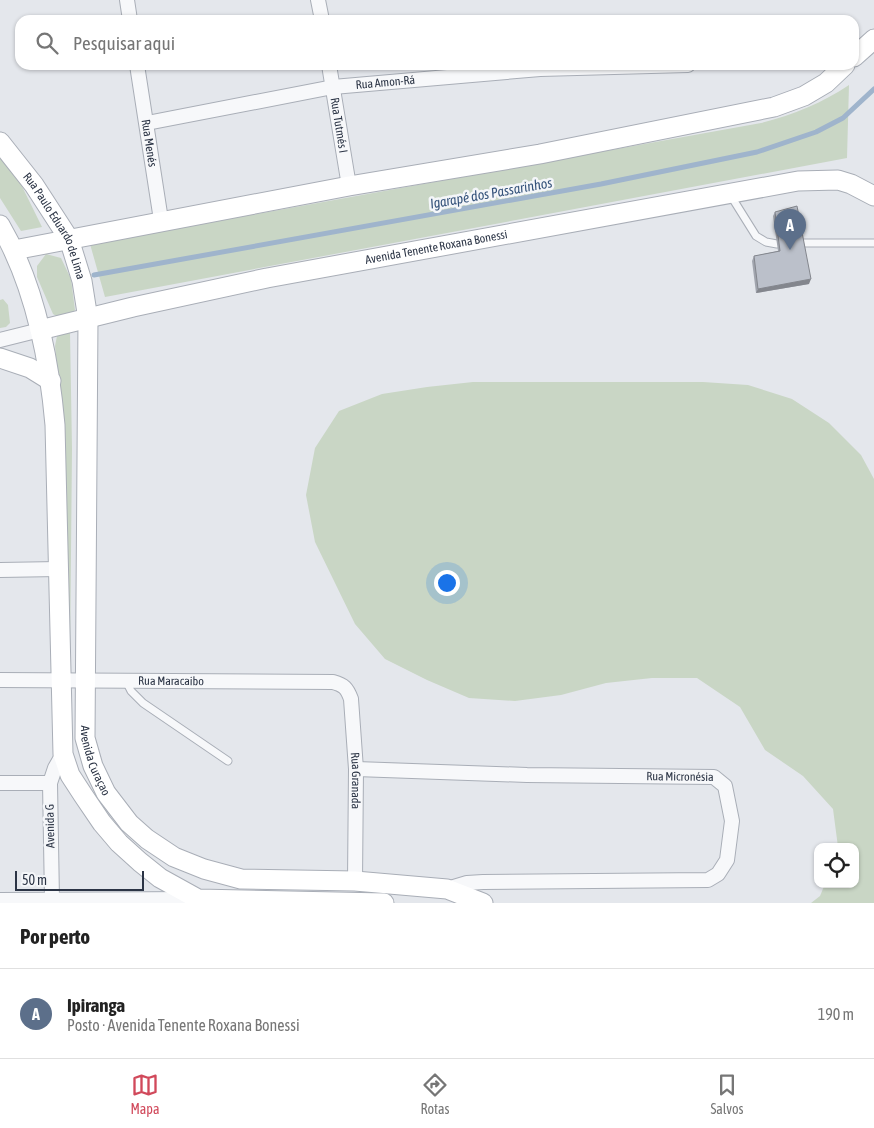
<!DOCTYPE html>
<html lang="pt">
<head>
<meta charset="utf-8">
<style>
  :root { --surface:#fff; --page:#f2f2f2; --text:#222; --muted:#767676; --line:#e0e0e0; --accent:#d1495b }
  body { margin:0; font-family:"Asap Condensed",sans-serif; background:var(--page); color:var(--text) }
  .controls { position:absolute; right:15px; bottom:15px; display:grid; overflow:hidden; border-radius:10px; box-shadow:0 1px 4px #0004 }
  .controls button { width:45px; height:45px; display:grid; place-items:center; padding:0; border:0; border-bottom:1px solid var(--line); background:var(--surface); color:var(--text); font:25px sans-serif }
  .scale { position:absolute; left:15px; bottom:12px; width:129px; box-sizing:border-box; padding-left:5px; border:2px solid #2b3445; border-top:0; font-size:14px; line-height:18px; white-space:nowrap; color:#2b3445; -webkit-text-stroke:4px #f4f6f9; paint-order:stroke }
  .you { position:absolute; left:446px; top:582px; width:18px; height:18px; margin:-12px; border:4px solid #fff; border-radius:50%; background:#1a73e8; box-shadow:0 0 0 8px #1a73e833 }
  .badge { display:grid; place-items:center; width:32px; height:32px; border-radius:50%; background:var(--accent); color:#fff; font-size:16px; font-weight:700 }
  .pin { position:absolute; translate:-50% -41px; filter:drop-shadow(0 1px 2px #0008) }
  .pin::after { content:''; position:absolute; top:26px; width:18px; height:15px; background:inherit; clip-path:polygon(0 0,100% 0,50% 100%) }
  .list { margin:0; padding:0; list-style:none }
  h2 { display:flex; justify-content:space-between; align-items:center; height:65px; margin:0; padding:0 20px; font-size:21px }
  h2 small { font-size:16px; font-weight:400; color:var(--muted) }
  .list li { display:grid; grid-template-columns:32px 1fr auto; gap:15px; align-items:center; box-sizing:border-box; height:90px; padding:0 20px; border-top:1px solid var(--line) }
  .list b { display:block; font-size:19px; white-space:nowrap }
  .list p { margin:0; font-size:16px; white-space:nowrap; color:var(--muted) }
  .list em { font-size:16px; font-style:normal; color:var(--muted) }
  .icon { flex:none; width:28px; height:28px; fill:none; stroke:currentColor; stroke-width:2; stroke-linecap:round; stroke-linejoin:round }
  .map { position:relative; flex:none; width:874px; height:903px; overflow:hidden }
  .search { position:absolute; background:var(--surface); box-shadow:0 1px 4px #0004; left:15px; right:15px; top:15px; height:55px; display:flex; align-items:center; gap:12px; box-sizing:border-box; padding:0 18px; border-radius:15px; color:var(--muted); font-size:19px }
  .sheet { height:155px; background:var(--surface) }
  nav { display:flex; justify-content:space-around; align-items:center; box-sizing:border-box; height:70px; border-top:1px solid var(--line); background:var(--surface); font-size:14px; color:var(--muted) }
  nav a { display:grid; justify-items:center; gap:2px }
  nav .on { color:var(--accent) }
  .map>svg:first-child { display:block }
  .green { fill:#c9d6c5 }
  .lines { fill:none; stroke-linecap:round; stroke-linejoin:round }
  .stream { stroke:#9fb4cc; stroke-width:5 }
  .lane-casing { stroke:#a9aeb7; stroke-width:9 }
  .street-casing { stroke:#a9aeb7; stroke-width:16 }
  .secondary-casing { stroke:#a9aeb7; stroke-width:21 }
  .lane { stroke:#f7f8fa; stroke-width:7 }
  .street { stroke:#f7f8fa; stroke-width:14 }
  .secondary { stroke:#fff; stroke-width:19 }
  .wall { fill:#a1a5ae }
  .shaded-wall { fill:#83868d }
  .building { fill:#bbc0ca; stroke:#83868d }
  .labels { text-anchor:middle; stroke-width:5; stroke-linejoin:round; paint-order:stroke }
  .street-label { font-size:12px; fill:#2b3445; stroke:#f4f6f9 }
  .water-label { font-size:14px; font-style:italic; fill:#34527a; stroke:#f4f6f9 }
</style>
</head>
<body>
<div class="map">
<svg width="874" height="903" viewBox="0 0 874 903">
  <rect width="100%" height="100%" fill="#e4e7ec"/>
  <path class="green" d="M 849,85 L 847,158 L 105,297 L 90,244 L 761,123 C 793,115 822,103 849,85 Z
    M 0,152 L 12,166 L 42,227 L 21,231 L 0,198 Z
    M 46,254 L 61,258 L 71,279 L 75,310 L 72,314 L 58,317 L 53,314 L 37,277 L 37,266 Z
    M 3,299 L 8,305 L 10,323 L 6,327 L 0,328 L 0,300 Z
    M 70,332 L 72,449 L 70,658 L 69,670 L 61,411 L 55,346 L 57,336 Z
    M 473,382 L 703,382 L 748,385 L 792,399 L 829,423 L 861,455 L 874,479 L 874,903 L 811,903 L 820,896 L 825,884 L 855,884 L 855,847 L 838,847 L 833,809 L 803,776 L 765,750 L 740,707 L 697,678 L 652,678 L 606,683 L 561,695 L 515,701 L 469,698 L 427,680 L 385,659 L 355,624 L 315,542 L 306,495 L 315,448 L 339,411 L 382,394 L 427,387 Z"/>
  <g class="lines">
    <path class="stream" d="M 94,275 L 601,184 L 757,152 L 816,132 L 843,118 L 874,89"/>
    <g class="lane-casing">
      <path id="lane" d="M 731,196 L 756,236 L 766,242 L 777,244
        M 802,243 L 874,243
        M 126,681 L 131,691 L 143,703 L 228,761"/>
    </g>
    <g class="street-casing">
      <g id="street">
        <path d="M 127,0 L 130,20"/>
        <path d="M 318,0 L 322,20"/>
        <path id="s1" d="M 137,65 L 161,220"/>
        <path id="s2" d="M 329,65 L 349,186"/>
        <path id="s3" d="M 147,123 L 333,87 L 540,69 L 688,65"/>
        <path d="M 0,340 L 40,330"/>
        <path d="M 0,570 L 58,569"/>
        <path id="s4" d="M 0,680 L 333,682 C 344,685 347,688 351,699 L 356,769 L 355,881"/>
        <path id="s5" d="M 356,769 L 527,775 L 714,777 L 725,786 L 732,821 L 727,860 L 718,874 L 708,880 L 483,882 L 467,883 L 447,889"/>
        <path d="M 0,783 L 50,783"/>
        <path d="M 0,900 L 197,899"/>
        <path d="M 52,900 L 50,783 L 55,768 L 63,754"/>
      </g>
    </g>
    <g class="secondary-casing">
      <g id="secondary">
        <path d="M 854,57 L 874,39"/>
        <path id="s6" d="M 0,142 L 34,185 L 69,239 L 82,281 L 88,319 L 85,738 L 93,766 L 106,793 L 129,823 L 147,839 L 174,857 L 204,869 L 241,879 L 355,881 L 447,889 L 483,903"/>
        <path d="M 0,225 C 35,285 49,357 55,425 L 63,754 L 70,775 L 83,795 L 102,823 L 119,843 L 140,862 L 160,878 L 198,899 L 384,903"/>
        <path d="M 14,250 L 349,186 L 540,154 L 774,107 L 804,96 L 826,83 L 845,65"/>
        <path id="s7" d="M 40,330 L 133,307 L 267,278 L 798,181 L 838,180 L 851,184 L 874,196"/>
        <path d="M 0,358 L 30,368 L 51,381"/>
      </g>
    </g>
    <use href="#lane" class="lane"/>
    <use href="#street" class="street"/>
    <use href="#secondary" class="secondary"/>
  </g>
  <path class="wall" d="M 775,212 L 809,284 L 756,293 L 752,261 L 754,256 L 778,251 L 773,216 Z"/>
  <path class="shaded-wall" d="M 811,279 L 809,284 L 756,293 L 758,289 Z"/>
  <path class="building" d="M 797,206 L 811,279 L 758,289 L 754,256 L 780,251 L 775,212 Z"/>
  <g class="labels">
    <g class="street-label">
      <text dy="4" stroke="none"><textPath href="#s3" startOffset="242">Rua Amon-Rá</textPath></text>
      <text dy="4" stroke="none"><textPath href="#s2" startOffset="61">Rua Tutmés I</textPath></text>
      <text dy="4" stroke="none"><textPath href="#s1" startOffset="79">Rua Menés</textPath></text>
      <text dy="4" stroke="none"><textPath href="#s6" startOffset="101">Rua Paulo Eduardo de Lima</textPath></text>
      <text dy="4" stroke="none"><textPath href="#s7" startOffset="405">Avenida Tenente Roxana Bonessi</textPath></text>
      <text dy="4" stroke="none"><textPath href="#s4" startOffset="171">Rua Maracaibo</textPath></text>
      <text dy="4" stroke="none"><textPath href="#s6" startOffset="645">Avenida Curaçao</textPath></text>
      <text dy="4" stroke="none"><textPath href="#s5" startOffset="324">Rua Micronésia</textPath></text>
      <text dy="4" stroke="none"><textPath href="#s4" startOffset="441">Rua Granada</textPath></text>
      <text transform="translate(50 826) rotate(-91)" y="4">Avenida G</text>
    </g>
    <g class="water-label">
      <text transform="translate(491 193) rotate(-10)" y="5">Igarapé dos Passarinhos</text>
    </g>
  </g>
</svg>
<div class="controls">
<button><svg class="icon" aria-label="locate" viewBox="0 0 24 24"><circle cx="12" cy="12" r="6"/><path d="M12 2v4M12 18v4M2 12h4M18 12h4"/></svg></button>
</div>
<div class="scale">50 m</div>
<div class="you"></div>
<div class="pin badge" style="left:790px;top:250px;background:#5c6f8a">A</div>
<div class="search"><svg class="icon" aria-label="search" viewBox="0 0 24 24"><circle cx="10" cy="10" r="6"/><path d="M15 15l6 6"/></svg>Pesquisar aqui</div>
</div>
<section class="sheet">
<h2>Por perto<small></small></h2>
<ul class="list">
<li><span class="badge" style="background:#5c6f8a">A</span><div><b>Ipiranga</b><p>Posto · Avenida Tenente Roxana Bonessi</p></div><em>190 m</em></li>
</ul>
</section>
<nav>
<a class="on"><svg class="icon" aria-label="map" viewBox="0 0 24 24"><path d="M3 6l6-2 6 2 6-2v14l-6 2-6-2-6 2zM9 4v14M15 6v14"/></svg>Mapa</a>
<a><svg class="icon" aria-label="directions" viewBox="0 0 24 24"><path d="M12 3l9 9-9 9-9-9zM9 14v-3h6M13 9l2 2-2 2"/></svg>Rotas</a>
<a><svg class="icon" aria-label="saved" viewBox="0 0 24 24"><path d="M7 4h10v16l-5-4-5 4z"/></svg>Salvos</a>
</nav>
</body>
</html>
